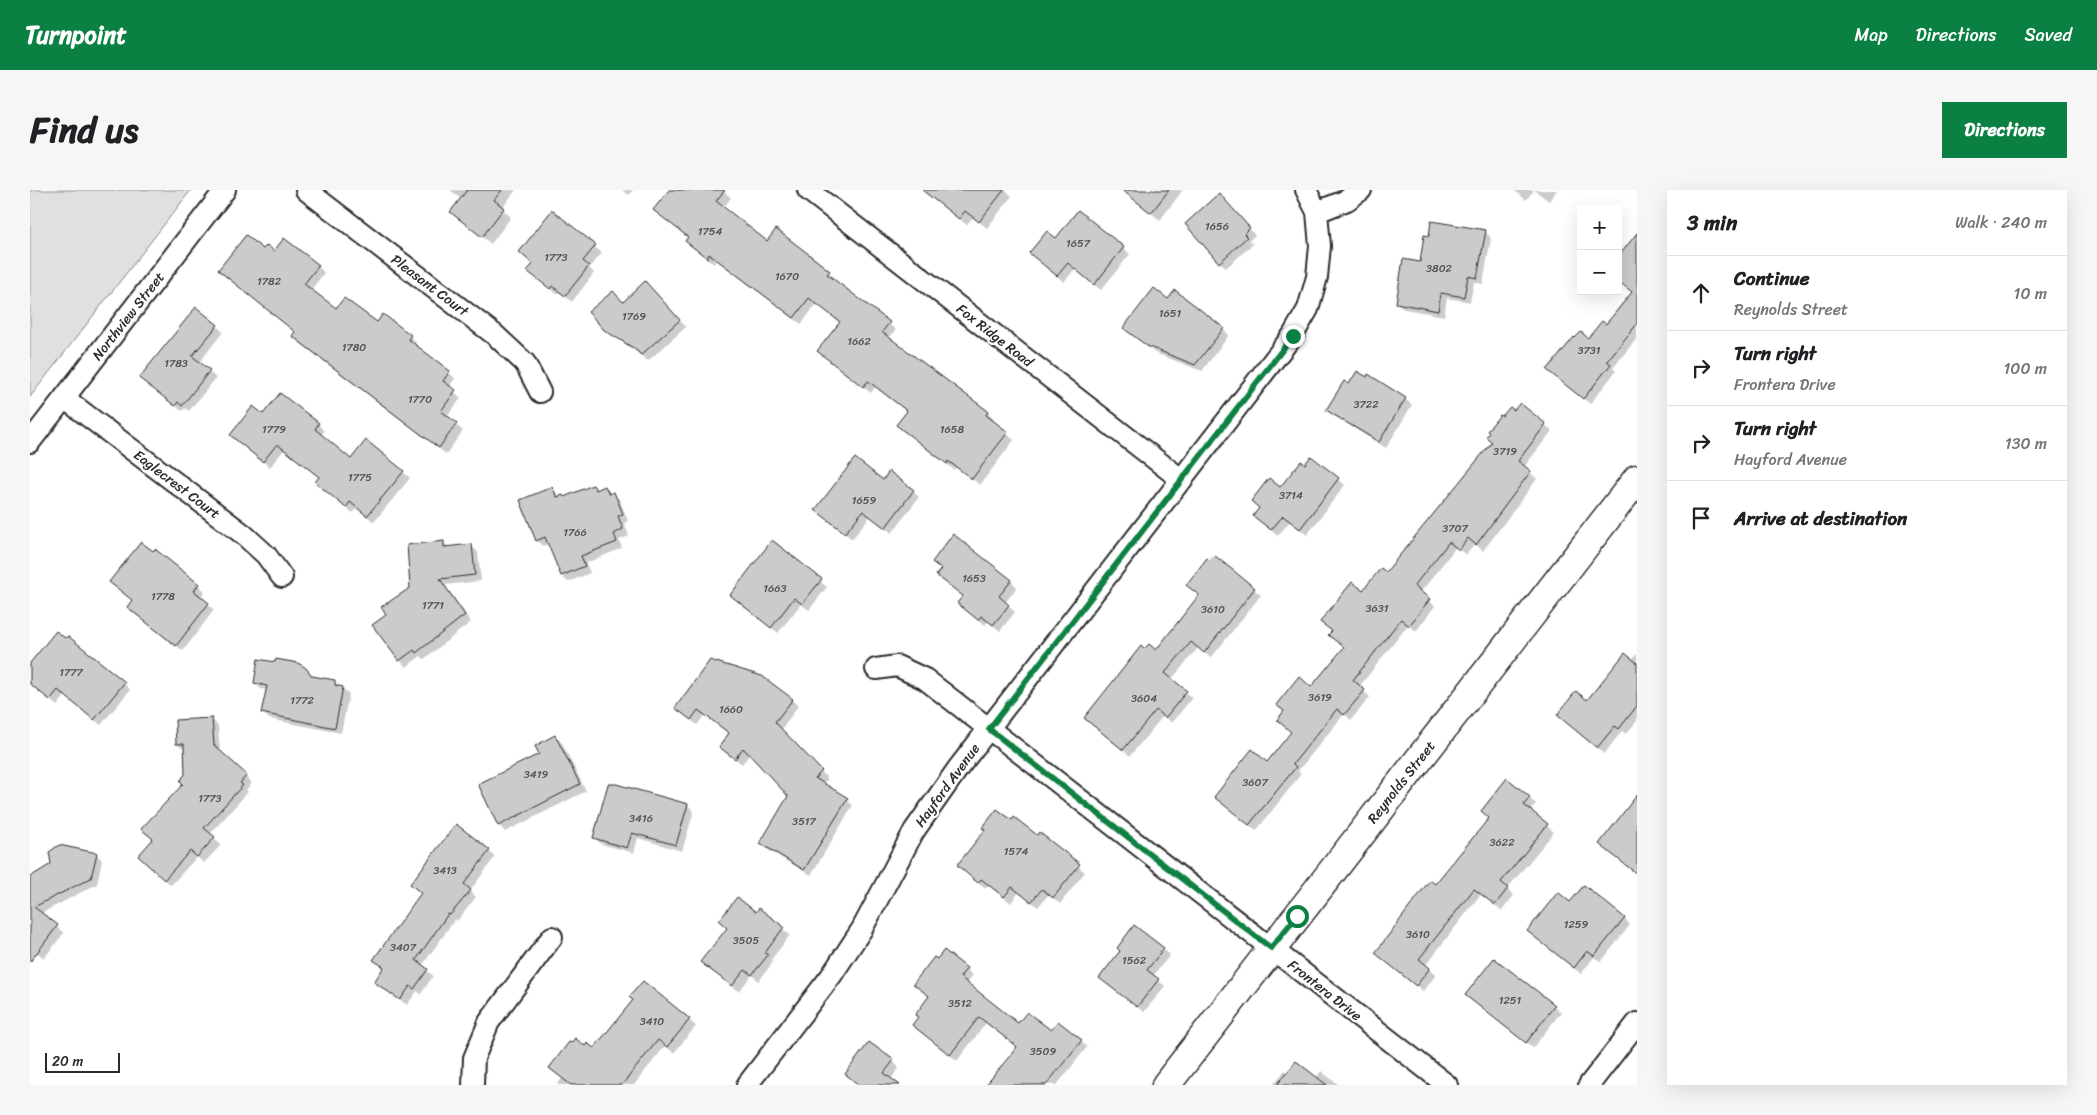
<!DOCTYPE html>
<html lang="en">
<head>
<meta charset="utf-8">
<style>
  :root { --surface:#fff; --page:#f6f6f6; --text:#202124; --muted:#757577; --line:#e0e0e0; --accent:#0b8043 }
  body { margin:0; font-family:Sriracha,sans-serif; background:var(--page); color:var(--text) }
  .controls { position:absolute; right:15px; top:15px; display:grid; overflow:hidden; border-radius:0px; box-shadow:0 5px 20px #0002 }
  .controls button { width:45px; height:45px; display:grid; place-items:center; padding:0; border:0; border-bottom:1px solid var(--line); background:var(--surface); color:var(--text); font:25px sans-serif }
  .scale { position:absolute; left:15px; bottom:12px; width:75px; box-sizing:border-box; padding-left:5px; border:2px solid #2b2b2b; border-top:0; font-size:14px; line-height:18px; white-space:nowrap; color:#2b2b2b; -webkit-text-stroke:4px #fff; paint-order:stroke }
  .stop { position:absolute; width:15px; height:15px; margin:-11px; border:4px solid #0b8043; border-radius:50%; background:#fff }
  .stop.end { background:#0b8043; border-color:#fff; box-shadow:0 1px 5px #0008 }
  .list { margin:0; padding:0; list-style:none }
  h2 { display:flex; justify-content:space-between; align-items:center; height:65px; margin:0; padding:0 20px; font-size:21px }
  h2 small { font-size:16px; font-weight:400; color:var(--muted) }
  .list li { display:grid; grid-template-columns:32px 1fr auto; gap:15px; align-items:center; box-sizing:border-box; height:75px; padding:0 20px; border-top:1px solid var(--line) }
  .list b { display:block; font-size:19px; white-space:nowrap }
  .list p { margin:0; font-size:16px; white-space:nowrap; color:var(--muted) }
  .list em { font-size:16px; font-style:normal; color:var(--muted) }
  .icon { flex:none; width:28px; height:28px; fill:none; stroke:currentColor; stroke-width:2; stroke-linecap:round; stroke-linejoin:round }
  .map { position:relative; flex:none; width:1607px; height:895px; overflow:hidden; border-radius:0px }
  header { display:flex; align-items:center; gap:30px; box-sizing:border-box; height:70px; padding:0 25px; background:var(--accent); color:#fff }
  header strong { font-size:24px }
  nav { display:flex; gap:28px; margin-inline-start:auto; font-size:18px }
  .intro { display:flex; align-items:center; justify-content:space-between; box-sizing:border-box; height:120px; padding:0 30px }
  h1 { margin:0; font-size:35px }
  .button { padding:12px 22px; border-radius:0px; background:var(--accent); color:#fff; font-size:18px; font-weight:700 }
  main { display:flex; gap:30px; padding:0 30px }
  aside { flex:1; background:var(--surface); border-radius:0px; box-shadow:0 5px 20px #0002 }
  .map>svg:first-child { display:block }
  .green { fill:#e0e0e0; stroke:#868686 }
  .shadow { fill:#0003 }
  .building { fill:#cbcbcb; stroke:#2b2b2b }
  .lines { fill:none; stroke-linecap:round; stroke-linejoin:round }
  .street-casing { stroke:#2b2b2b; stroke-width:24 }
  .secondary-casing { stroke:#2b2b2b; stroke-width:31 }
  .street { stroke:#fff; stroke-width:20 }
  .secondary { stroke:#fff; stroke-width:28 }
  .route { stroke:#0b8043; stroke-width:6 }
  .labels { text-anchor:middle; stroke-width:4.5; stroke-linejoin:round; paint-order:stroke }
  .number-label { font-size:11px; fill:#535353 }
  .street-label { font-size:14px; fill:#2b2b2b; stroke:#fff }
</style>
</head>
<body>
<header>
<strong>Turnpoint</strong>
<nav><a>Map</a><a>Directions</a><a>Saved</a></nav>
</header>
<div class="intro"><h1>Find us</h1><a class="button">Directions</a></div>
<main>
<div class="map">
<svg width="1607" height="895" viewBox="0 0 1607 895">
  <rect width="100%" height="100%" fill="#fff"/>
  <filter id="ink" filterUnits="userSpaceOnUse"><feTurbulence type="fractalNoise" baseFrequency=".02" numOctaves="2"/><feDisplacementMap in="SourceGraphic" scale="10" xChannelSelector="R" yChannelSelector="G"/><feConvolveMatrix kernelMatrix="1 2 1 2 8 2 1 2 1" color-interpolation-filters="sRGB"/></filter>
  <g filter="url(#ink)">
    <path class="green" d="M 0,0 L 161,0 L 0,207 Z"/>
    <path class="shadow" d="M 420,0 L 486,0 L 472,18 L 481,27 L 461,54 L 422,22 L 432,9 Z
      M 592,0 L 603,0 L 599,5 Z
      M 641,0 L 693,0 L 701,8 L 693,18 L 737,52 L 799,82 L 806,89 L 804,91 L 866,140 L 859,148 L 958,222 L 964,229 L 963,232 L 984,250 L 950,295 L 926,277 L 924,280 L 868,235 L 878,222 L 845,197 L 841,203 L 788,161 L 811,132 L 787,114 L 771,134 L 687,70 L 684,74 L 664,58 L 657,51 L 659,48 L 625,20 Z
      M 893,0 L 976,0 L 982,6 L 957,38 L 943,27 L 937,35 Z
      M 1092,0 L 1153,0 L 1130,30 Z
      M 1484,0 L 1504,0 L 1496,10 Z
      M 1504,0 L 1527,0 L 1519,11 Z
      M 1195,12 L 1225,45 L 1219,51 L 1223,54 L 1196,78 L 1190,72 Z
      M 522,22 L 572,63 L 559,78 L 564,83 L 542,112 L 529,102 L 527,104 L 505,87 L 504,75 L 490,62 Z
      M 1455,41 L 1461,48 L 1453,94 L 1444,92 L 1440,112 L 1417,108 L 1414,126 L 1374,119 L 1367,113 L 1391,74 Z
      M 1026,50 L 1093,58 L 1100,64 L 1071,100 L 1045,79 L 1034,92 L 1000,63 Z
      M 1607,59 L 1607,148 L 1583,178 L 1586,181 L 1560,214 L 1525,186 L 1558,150 L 1577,136 L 1603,103 Z
      M 234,61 L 288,76 L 294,83 L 281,100 L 307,120 L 380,146 L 386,152 L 384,155 L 425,188 L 419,197 L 431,208 L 417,227 L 433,241 L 416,264 L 270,153 L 263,146 L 266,142 L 190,80 Z
      M 622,99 L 656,137 L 618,171 L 575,139 L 593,113 Z
      M 1139,110 L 1193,139 L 1199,145 L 1172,181 L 1125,163 L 1095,138 Z
      M 187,136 L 193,142 L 169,173 L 186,188 L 159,221 L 155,218 L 152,221 L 117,194 Z
      M 1319,196 L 1375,209 L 1382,215 L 1356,258 L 1304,226 L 1298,220 Z
      M 1490,215 L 1522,241 L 1494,277 L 1507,289 L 1453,361 L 1445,354 L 1436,365 L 1426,357 L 1390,403 L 1405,416 L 1386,441 L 1378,435 L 1329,497 L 1340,507 L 1321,530 L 1314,524 L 1268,581 L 1271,584 L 1226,641 L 1192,613 L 1238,574 L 1263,542 L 1281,498 L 1315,458 L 1300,445 L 1334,402 L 1356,384 L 1463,252 L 1473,228 L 1485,222 Z
      M 233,226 L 288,234 L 294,241 L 291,245 L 321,270 L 336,251 L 380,288 L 344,332 L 327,318 L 323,323 L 293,299 L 290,288 L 254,260 L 240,277 L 208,252 Z
      M 1281,268 L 1315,295 L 1277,345 L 1260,331 L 1248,346 L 1224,326 Z
      M 853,291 L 883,301 L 889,307 L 862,343 L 840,326 L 822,349 L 793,326 Z
      M 563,296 L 568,301 L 575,298 L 590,310 L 598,331 L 594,333 L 599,346 L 589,350 L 592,358 L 556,373 L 560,383 L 538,392 L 532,386 L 519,354 L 513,356 L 507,350 L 522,298 L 530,307 L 535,308 Z
      M 413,352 L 419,358 L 441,356 L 448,362 L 451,391 L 415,395 L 441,432 L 394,469 L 391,466 L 376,477 L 370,470 L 358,425 L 381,399 Z
      M 742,352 L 797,397 L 779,420 L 771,414 L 748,443 L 708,411 Z
      M 125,361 L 168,395 L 175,401 L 170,408 L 184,420 L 153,461 L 105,424 L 98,417 L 103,411 L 81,392 Z
      M 1184,367 L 1231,405 L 1181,468 L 1168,458 L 1141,490 L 1162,508 L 1142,533 L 1133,526 L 1100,566 L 1055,528 L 1115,461 L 1127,462 L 1170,406 L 1158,395 Z
      M 912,380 L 981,391 L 987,397 L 975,413 L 985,422 L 970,441 L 958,431 L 955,435 L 928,413 L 934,406 L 914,392 Z
      M 1607,464 L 1607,531 L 1596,544 L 1592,541 L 1574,564 L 1528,525 L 1557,511 Z
      M 0,475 L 94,493 L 100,500 L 71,535 L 35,506 L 27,516 L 0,493 Z
      M 283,488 L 305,492 L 319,504 L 311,543 L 239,529 L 233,523 L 237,500 L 231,499 L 225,493 Z
      M 762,510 L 768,516 L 751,540 L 798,589 L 792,594 L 823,615 L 781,685 L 738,660 L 732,653 L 760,606 L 720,564 L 712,574 L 690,557 L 700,544 L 675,525 L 667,535 L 646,518 Z
      M 182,529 L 188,536 L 190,562 L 222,593 L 216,600 L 218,602 L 180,644 L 191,655 L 174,673 L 167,667 L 141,695 L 116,672 L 124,650 L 154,594 L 156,585 L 155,560 L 147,554 Z
      M 525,547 L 532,553 L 556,601 L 475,642 L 469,635 L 510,564 Z
      M 1499,608 L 1506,614 L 1500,621 L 1524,642 L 1477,699 L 1484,705 L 1472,721 L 1451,704 L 1395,776 L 1406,785 L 1393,801 L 1347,763 Z
      M 657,615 L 664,621 L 652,661 L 608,648 L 604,663 L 571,654 L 564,647 Z
      M 1009,644 L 1055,682 L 1030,714 L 1019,704 L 1008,717 L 989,702 L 981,713 L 958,695 L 955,698 L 928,675 Z
      M 459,661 L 465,667 L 440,701 L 446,707 L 427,731 L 425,729 L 392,776 L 403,786 L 391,804 L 387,801 L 377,815 L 346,792 L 355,779 L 345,770 L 392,703 L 381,694 Z
      M 66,664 L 72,670 L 67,694 L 10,724 L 34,743 L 14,768 L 0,757 L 0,689 Z
      M 1541,714 L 1594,728 L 1600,735 L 1571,772 L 1564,767 L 1551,784 L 1505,747 Z
      M 729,720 L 760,745 L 741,770 L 743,772 L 729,791 L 722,785 L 709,801 L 678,778 Z
      M 1133,759 L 1140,765 L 1123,786 L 1135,796 L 1114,822 L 1077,794 Z
      M 1465,769 L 1531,822 L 1503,858 L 1437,805 Z
      M 936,779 L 942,785 L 936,794 L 988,834 L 1051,851 L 1057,857 L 1027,895 L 964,895 L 988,858 L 956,833 L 927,871 L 883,835 L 900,807 L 884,794 Z
      M 613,793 L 666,836 L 644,863 L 635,856 L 604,895 L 527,895 L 555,858 L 564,860 L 604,811 Z
      M 863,871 L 869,878 L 861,889 L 868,895 L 828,895 L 816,884 Z
      M 1255,880 L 1258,883 L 1286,888 L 1291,881 L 1309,895 L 1243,895 Z"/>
    <path class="building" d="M 437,0 L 472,0 L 464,10 L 474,18 L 452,47 L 420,22 Z
      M 639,0 L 695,0 L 686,11 L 737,51 L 746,39 L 776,62 L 800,81 L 797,84 L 860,132 L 852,142 L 958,221 L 956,225 L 978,242 L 942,289 L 918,271 L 917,274 L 866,235 L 877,221 L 838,191 L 833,197 L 787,161 L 810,132 L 779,108 L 764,128 L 679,64 L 677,68 L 655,51 L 658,47 L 623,20 Z
      M 892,0 L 974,0 L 949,32 L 935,21 L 929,29 Z
      M 1092,0 L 1139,0 L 1121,23 Z
      M 1189,3 L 1220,38 L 1214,44 L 1217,47 L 1189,73 L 1155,34 Z
      M 522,20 L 566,55 L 553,71 L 559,76 L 535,106 L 522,96 L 520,99 L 497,81 L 503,74 L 489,62 Z
      M 1048,20 L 1094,57 L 1064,95 L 1038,73 L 1027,86 L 999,63 L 1017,41 L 1026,48 Z
      M 1401,31 L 1456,40 L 1447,88 L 1438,86 L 1434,107 L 1411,103 L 1408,121 L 1366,113 L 1373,69 L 1390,72 L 1394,45 L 1399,46 Z
      M 1607,43 L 1607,134 L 1577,171 L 1581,174 L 1553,209 L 1517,180 L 1544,147 L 1545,148 L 1551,142 L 1558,148 L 1572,131 L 1576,134 L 1602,102 L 1588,91 L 1588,67 Z
      M 216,45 L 233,59 L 237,55 L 244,61 L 254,48 L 289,75 L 274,94 L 306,118 L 314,108 L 347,132 L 353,124 L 381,145 L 378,149 L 420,181 L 413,191 L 426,200 L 411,221 L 427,233 L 409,258 L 262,146 L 265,142 L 188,80 Z
      M 615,91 L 650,130 L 611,165 L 605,159 L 574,140 L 558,122 L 583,101 L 593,112 Z
      M 1124,98 L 1138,109 L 1145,100 L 1194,138 L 1165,175 L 1117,156 L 1093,138 Z
      M 166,117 L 188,135 L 162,166 L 180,180 L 152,216 L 148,212 L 145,216 L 109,188 Z
      M 1327,181 L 1337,187 L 1338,184 L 1376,208 L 1349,252 L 1296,220 L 1314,191 L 1319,194 Z
      M 250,203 L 289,233 L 285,239 L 321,269 L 336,250 L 374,281 L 337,326 L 320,312 L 316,318 L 285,292 L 289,287 L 247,254 L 233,272 L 200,245 L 223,216 L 233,224 Z
      M 1490,213 L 1516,234 L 1488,271 L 1501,281 L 1446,355 L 1438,348 L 1429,360 L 1419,352 L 1384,396 L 1400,409 L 1379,436 L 1371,429 L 1323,490 L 1335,500 L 1314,525 L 1307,519 L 1263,574 L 1266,577 L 1219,635 L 1184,607 L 1222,559 L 1237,572 L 1261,542 L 1247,530 L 1254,521 L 1246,515 L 1269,486 L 1281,497 L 1314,457 L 1298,445 L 1302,441 L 1290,432 L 1322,392 L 1333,400 L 1351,378 L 1356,382 L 1462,252 L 1456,247 L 1459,243 L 1457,241 L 1470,225 L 1472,226 L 1480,217 L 1484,220 Z
      M 1281,266 L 1309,288 L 1270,339 L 1253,326 L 1241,340 L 1223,326 L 1229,318 L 1221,311 L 1239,288 L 1250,297 L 1271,271 L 1275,274 Z
      M 825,268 L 853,290 L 859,281 L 884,300 L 855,338 L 833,321 L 815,343 L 785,320 Z
      M 563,295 L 566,300 L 575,296 L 579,304 L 584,302 L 593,324 L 588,326 L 593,339 L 584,344 L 587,352 L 551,366 L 555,376 L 531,386 L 515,347 L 506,351 L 490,310 L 522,297 L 527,307 L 533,305 L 534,307 Z
      M 923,344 L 982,390 L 969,406 L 979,415 L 963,435 L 951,426 L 948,430 L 927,413 L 933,406 L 906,385 L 911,379 L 902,372 Z
      M 742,350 L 792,389 L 772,414 L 764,408 L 741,438 L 700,405 Z
      M 414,351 L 414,357 L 442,354 L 445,385 L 410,389 L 435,425 L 386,463 L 384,460 L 369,471 L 342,435 L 356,425 L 351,417 L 380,398 L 377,355 Z
      M 111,352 L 123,361 L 125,359 L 169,394 L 164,401 L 179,413 L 146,456 L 97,417 L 102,410 L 79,392 Z
      M 1184,365 L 1225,398 L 1174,463 L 1161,452 L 1135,483 L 1157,501 L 1135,528 L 1126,520 L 1093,560 L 1054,528 L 1111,456 L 1114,459 L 1119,454 L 1126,460 L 1169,405 L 1156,395 L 1177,368 L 1179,370 Z
      M 26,441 L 35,448 L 38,446 L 95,492 L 64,530 L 28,500 L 20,510 L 0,494 L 0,473 Z
      M 1595,463 L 1607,473 L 1607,516 L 1589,539 L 1585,536 L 1567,558 L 1527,525 L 1546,501 L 1557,510 Z
      M 228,469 L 245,472 L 246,469 L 268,473 L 276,478 L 282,486 L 305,490 L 305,495 L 313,497 L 305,538 L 231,523 L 237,496 L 224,493 Z
      M 680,470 L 732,486 L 763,509 L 745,532 L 792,581 L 785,588 L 818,608 L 774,680 L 730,653 L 758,606 L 713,558 L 705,569 L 689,557 L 699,543 L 668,520 L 661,530 L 645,518 Z
      M 182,528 L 184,555 L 217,585 L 210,593 L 213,595 L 174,638 L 185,647 L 167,667 L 160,661 L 134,690 L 108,666 L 123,649 L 111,639 L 153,594 L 150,591 L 155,584 L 154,554 L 146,554 L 145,530 Z
      M 525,545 L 550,594 L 468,636 L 448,594 L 509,564 L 505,556 Z
      M 1477,588 L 1500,607 L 1494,615 L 1518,634 L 1471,692 L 1478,698 L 1465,715 L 1444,699 L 1389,769 L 1400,778 L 1386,796 L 1345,763 L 1400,690 L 1405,694 L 1459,628 L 1451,621 Z
      M 578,594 L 586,594 L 658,614 L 646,655 L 602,643 L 597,658 L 563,648 Z
      M 1607,605 L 1607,684 L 1569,654 Z
      M 967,619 L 982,630 L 984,627 L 1007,645 L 1009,642 L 1050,674 L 1023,708 L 1012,699 L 1001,712 L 982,697 L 974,707 L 951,689 L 948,693 L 927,675 L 955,640 L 952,638 Z
      M 426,634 L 460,660 L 434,694 L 441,700 L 420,725 L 418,724 L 386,770 L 398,779 L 384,799 L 380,796 L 370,810 L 344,792 L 354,777 L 343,770 L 391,703 L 380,694 Z
      M 29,655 L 67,663 L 61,688 L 4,717 L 28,735 L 0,772 L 0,687 L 21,674 L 19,662 Z
      M 1554,695 L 1595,728 L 1564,766 L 1557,761 L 1544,778 L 1497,741 L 1528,702 L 1540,712 Z
      M 707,707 L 726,722 L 729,718 L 754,737 L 735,763 L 738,765 L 722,785 L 715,780 L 702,796 L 670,772 L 697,738 L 689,731 Z
      M 1104,735 L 1134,758 L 1117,780 L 1129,789 L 1107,817 L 1069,788 L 1090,761 L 1087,758 Z
      M 914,760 L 937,778 L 930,787 L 988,833 L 997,822 L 1021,840 L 1028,831 L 1052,850 L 1016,895 L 956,895 L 987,857 L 949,827 L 920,865 L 882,835 L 888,827 L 885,825 L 899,806 L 883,794 L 904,767 L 907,769 Z
      M 1464,768 L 1525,815 L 1496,853 L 1435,805 Z
      M 613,791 L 660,829 L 637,857 L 628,850 L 592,895 L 541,895 L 519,878 L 539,852 L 541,853 L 545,848 L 555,856 L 557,853 L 564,858 L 603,810 L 599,807 Z
      M 839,852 L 864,870 L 854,883 L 870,895 L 829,895 L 815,884 Z
      M 1266,871 L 1297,895 L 1247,895 Z"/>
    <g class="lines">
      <g class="street-casing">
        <path id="street" d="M 276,0 L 465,145 L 495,173 L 510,202
          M 778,0 L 1152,290
          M 1287,22 L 1317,10 L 1331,0
          M 34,208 L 213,344 L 236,365 L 252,387
          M 0,252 L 195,0
          M 846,479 L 867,476 L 895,489 L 1417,895
          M 443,895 L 444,868 L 459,832 L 522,747
          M 717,895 L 801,786 L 832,739 L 884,641 L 929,577 L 1263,145 L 1278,119 L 1287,87 L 1290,56 L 1287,22 L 1276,0
          M 1559,895 L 1607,833"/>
      </g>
      <g class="secondary-casing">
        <path id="secondary" d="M 1136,895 L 1607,289"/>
      </g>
      <use href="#street" class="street"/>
      <use href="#secondary" class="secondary"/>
    </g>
  </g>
  <g class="lines" filter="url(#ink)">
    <path class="route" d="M 1263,146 L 959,539 L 1241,758 L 1267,726"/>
  </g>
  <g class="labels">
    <g class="number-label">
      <text x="1187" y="40">1656</text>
      <text x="680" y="45">1754</text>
      <text x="1048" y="57">1657</text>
      <text x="526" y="71">1773</text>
      <text x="1409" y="82">3802</text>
      <text x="757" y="90">1670</text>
      <text x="239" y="95">1782</text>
      <text x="1140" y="127">1651</text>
      <text x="604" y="130">1769</text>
      <text x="829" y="155">1662</text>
      <text x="324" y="161">1780</text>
      <text x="1559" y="164">3731</text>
      <text x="146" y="177">1783</text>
      <text x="390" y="213">1770</text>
      <text x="1336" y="218">3722</text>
      <text x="244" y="243">1779</text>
      <text x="922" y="243">1658</text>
      <text x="1475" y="265">3719</text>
      <text x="330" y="291">1775</text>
      <text x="1261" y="309">3714</text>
      <text x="834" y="314">1659</text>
      <text x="1425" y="342">3707</text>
      <text x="545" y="346">1766</text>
      <text x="944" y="392">1653</text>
      <text x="745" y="402">1663</text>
      <text x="133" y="410">1778</text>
      <text x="403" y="419">1771</text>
      <text x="1347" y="422">3631</text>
      <text x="1183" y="423">3610</text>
      <text x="41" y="486">1777</text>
      <text x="1290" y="511">3619</text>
      <text x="1114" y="512">3604</text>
      <text x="272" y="514">1772</text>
      <text x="701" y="523">1660</text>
      <text x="506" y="588">3419</text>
      <text x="1225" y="596">3607</text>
      <text x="180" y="612">1773</text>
      <text x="611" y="632">3416</text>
      <text x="774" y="635">3517</text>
      <text x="1472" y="656">3622</text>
      <text x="986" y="665">1574</text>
      <text x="415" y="684">3413</text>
      <text x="1546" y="738">1259</text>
      <text x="1388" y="748">3610</text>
      <text x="716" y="754">3505</text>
      <text x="373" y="761">3407</text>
      <text x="1104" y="774">1562</text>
      <text x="1480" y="814">1251</text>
      <text x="930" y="817">3512</text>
      <text x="622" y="835">3410</text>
      <text x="1013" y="865">3509</text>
    </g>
    <g class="street-label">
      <text transform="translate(400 95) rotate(37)" y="5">Pleasant Court</text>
      <text transform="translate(98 126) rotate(-52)" y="5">Northview Street</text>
      <text transform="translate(965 145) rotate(38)" y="5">Fox Ridge Road</text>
      <text transform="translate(147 294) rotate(37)" y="5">Eaglecrest Court</text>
      <text transform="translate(1371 592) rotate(-52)" y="5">Reynolds Street</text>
      <text transform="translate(917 595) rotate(-54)" y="5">Hayford Avenue</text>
      <text transform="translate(1295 800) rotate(38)" y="5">Frontera Drive</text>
    </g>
  </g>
</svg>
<div class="controls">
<button>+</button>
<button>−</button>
</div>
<div class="scale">20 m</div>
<div class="stop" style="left:1267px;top:726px"></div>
<div class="stop end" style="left:1263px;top:146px"></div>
</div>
<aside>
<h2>3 min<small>Walk · 240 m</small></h2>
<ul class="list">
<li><svg class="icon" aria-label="ahead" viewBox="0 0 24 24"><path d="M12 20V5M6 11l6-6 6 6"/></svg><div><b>Continue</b><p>Reynolds Street</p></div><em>10 m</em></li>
<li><svg class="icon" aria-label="right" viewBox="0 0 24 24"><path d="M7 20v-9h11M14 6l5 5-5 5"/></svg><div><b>Turn right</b><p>Frontera Drive</p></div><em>100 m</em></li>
<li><svg class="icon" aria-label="right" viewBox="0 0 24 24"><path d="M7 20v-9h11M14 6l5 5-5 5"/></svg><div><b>Turn right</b><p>Hayford Avenue</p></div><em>130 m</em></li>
<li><svg class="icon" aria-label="arrive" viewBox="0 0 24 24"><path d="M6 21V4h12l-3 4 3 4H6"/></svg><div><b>Arrive at destination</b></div></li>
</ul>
</aside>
</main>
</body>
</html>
